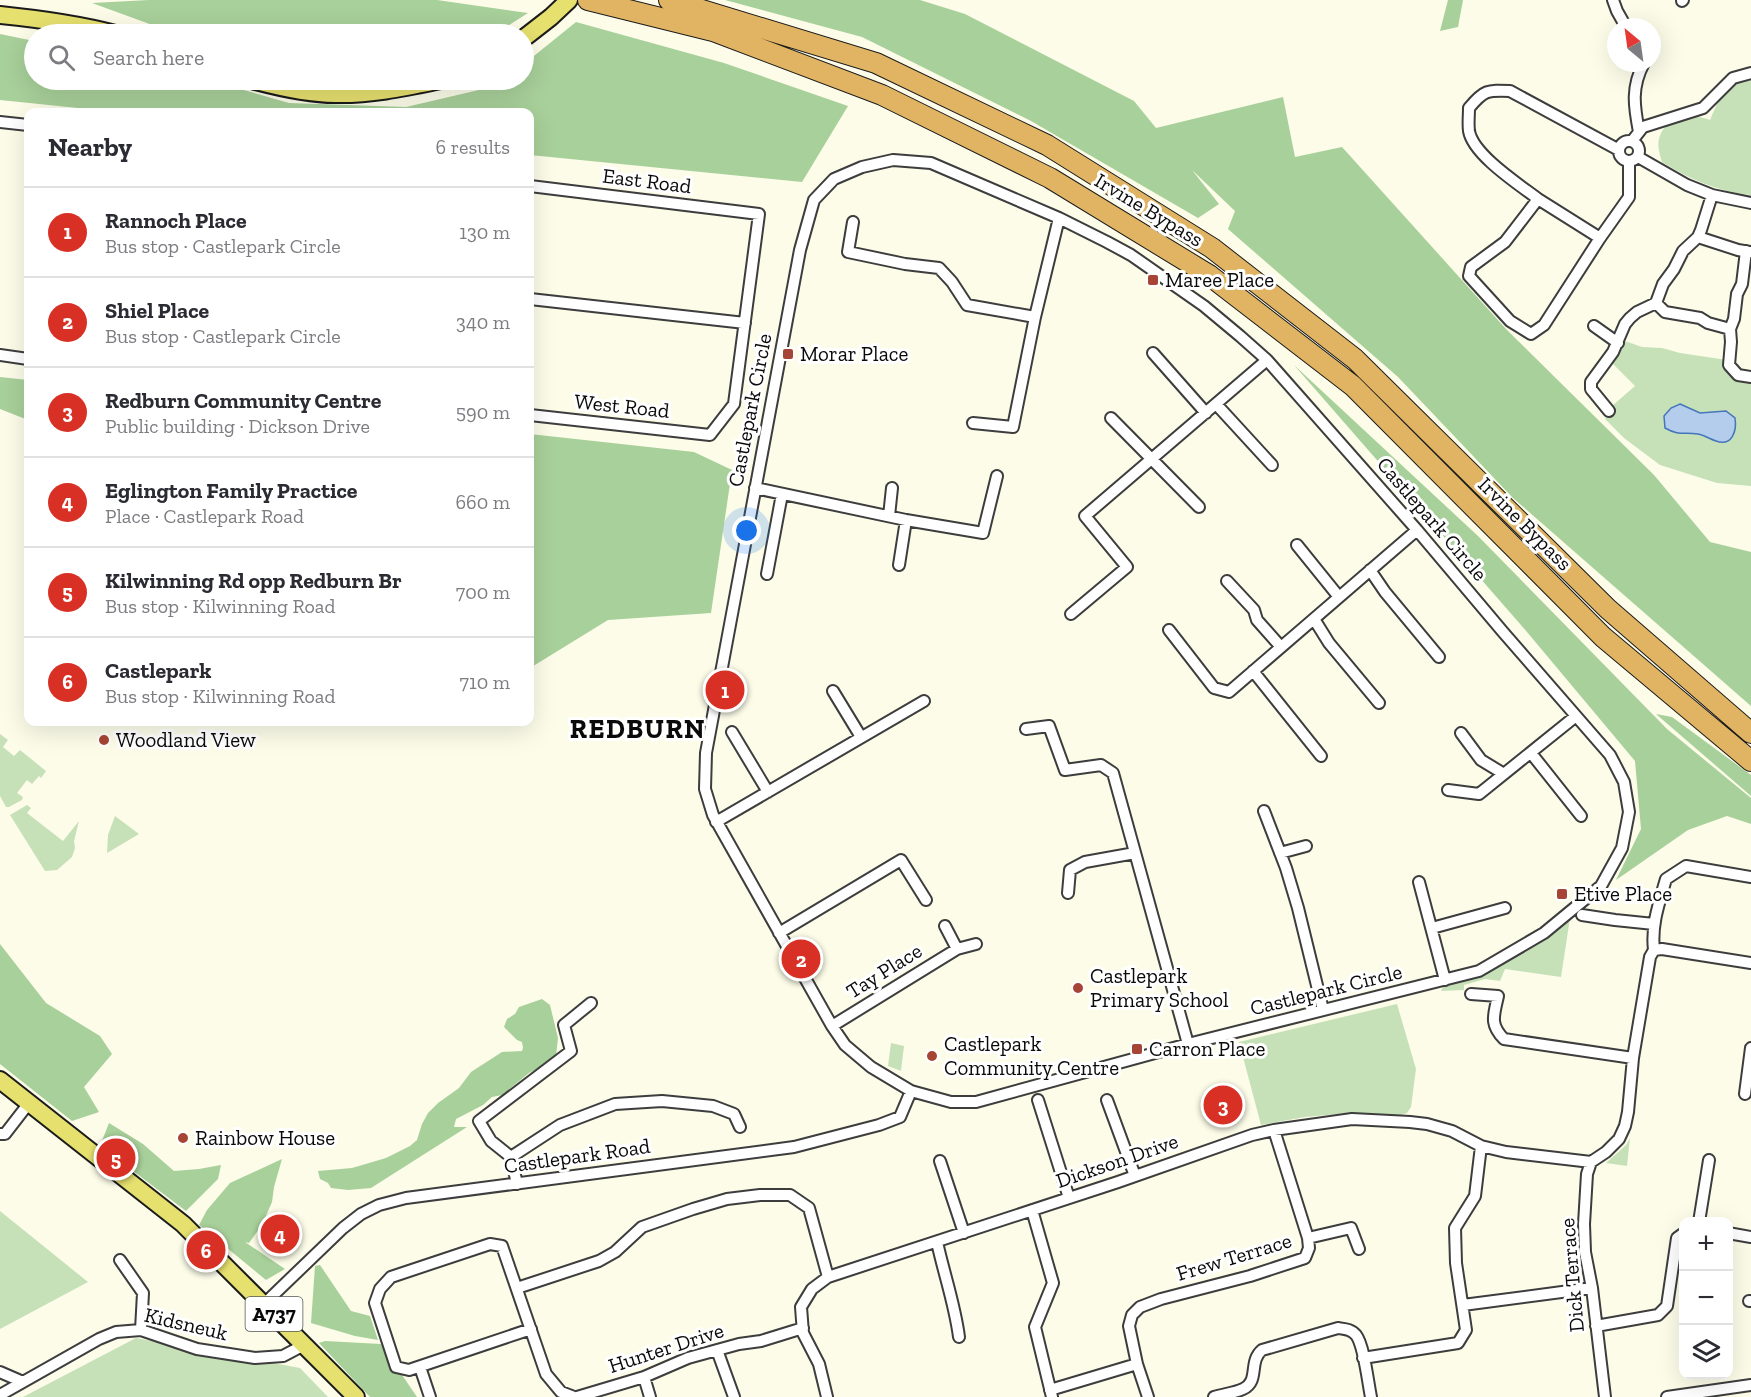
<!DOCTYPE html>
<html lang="en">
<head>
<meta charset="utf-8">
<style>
  :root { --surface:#fff; --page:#f2f2f3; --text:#2b2b33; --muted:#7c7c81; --line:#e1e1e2; --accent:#d93025 }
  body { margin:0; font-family:"Zilla Slab",serif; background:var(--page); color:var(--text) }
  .controls { position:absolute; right:18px; bottom:18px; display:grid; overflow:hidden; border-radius:12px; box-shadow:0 6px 24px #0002 }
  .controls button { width:54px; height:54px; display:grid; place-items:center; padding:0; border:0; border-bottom:2px solid var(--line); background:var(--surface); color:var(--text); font:30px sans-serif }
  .compass { position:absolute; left:1607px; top:18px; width:54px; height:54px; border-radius:50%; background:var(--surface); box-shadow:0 6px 24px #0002; rotate:331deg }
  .you { position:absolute; left:747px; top:531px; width:21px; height:21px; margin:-15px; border:4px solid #fff; border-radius:50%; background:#1a73e8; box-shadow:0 0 0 9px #1a73e833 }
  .badge { display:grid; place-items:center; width:39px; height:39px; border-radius:50%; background:var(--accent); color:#fff; font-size:20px; font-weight:700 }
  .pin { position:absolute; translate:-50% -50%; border:3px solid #fff; box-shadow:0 2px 6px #0006 }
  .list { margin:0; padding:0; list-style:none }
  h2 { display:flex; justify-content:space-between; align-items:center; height:78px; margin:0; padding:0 24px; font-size:26px }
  h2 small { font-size:20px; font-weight:400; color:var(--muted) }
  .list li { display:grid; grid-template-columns:39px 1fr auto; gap:18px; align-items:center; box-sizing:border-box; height:90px; padding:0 24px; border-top:2px solid var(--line) }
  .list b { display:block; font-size:22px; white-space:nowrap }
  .list p { margin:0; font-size:20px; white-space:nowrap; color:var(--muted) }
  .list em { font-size:20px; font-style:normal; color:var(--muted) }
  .icon { flex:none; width:33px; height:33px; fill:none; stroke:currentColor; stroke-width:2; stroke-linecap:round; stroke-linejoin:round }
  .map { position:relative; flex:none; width:1751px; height:1397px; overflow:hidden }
  .search { position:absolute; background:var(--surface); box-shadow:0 6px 24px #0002; left:24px; top:24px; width:510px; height:66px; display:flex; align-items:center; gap:15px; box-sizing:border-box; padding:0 21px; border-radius:33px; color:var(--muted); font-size:22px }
  .panel { position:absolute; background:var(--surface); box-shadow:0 6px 24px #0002; left:24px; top:108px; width:510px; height:618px; border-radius:12px }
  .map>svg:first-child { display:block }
  .green { fill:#c6e1b8 }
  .forest { fill:#a8d09a }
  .water { fill:#b5cded; stroke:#4575ba; stroke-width:1.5 }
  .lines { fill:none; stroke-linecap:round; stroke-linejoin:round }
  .street-casing { stroke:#3d3d3d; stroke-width:14 }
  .primary-casing { stroke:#1b1b1b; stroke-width:20 }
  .highway-casing { stroke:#1b1b1b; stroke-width:22 }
  .street { stroke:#fff; stroke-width:10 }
  .primary { stroke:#e6e06f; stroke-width:16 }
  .highway { stroke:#e1b463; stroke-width:20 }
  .poi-dot { fill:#a64535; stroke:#fff; stroke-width:2 }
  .labels { text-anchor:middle; stroke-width:6; stroke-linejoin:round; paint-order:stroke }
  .shield { fill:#fff; stroke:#545454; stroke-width:1.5 }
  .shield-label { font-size:20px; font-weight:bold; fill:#0a0a0a }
  .street-label { font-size:21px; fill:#0a0a0a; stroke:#fff }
  .poi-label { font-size:21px; fill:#0a0a0a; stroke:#fff; text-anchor:start }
  .district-label { font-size:27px; font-weight:bold; letter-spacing:1.5px; fill:#0a0a0a; stroke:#fff }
</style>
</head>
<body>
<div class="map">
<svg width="1751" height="1397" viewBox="0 0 1751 1397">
  <rect width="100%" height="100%" fill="#fcfce9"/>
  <path class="green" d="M 1751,76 L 1751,195 C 1717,191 1691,180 1662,162 C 1660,155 1657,146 1659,139 C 1664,117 1692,112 1710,120 C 1720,97 1725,83 1751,76 Z
    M 1625,341 L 1642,347 L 1662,348 L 1680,353 L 1727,360 L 1747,382 L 1751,383 L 1751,486 L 1717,483 L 1660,465 L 1624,438 L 1605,419 L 1612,412 L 1612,406 L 1635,386 L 1611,362 Z
    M 0,734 L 8,740 L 3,747 L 14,756 L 20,750 L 46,771 L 41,778 L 39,776 L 32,784 L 27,780 L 17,793 L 23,797 L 22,800 L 9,807 L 6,807 L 0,796 Z
    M 27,805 L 31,808 L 27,813 L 63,841 L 79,821 L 74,841 L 75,848 L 72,857 L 57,870 L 45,871 L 10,815 Z
    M 115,816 L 139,834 L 107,853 L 108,835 Z
    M 1570,918 L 1561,977 L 1505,969 L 1500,981 L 1485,979 L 1464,985 L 1464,990 L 1441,991 L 1445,983 L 1476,977 L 1517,955 Z
    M 1397,1004 L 1416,1069 L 1411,1107 L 1407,1113 L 1401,1115 L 1349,1113 L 1305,1117 L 1261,1125 L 1239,1042 Z
    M 891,1043 L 904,1046 L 901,1071 L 888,1066 Z
    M 1630,1138 L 1627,1166 L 1606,1163 L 1626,1145 Z
    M 0,1211 L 88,1282 L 0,1329 Z
    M 136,1338 L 300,1368 L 328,1397 L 23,1397 Z"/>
  <path class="forest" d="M 149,0 L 437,0 L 528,13 L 495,34 L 177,34 L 92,3 Z
    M 725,0 L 920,0 L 965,14 L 1134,101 L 1156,128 L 1283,97 L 1295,157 L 1342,147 L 1506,329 L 1654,475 L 1710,542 L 1751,552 L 1751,706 L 1513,498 L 1398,377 L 1228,229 L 1235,211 L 1192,170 L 1219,204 L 1198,218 L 1031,121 L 862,37 Z
    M 1448,0 L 1463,0 L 1458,27 L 1440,31 Z
    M 576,22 L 724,63 L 848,106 L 802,182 L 530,155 L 530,112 L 117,112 L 0,100 L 0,34 L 34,41 L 34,80 L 209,80 L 289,103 L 406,107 L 496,86 L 505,80 L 524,80 L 524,64 Z
    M 1294,365 L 1478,536 L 1667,729 L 1751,798 L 1751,824 L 1727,816 L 1688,830 L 1616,880 L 1641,829 L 1635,761 L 1527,632 Z
    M 0,377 L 28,380 L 28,420 L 0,409 Z
    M 530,434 L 694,452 L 732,470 L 711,613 L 608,620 L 530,668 Z
    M 1656,714 L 1672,717 L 1751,775 L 1751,796 Z
    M 0,944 L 46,1003 L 100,1036 L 112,1054 L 84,1087 L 99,1112 L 72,1121 L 0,1064 Z
    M 542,999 L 550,1005 L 558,1038 L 556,1056 L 545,1065 L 529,1073 L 502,1095 L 492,1097 L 483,1105 L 456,1119 L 454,1127 L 467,1127 L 371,1188 L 348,1190 L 331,1188 L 328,1183 L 320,1179 L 318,1171 L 352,1168 L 386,1158 L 410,1146 L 417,1140 L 422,1124 L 428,1113 L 438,1103 L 459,1088 L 471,1072 L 502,1052 L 522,1051 L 523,1048 L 522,1042 L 517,1040 L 504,1027 L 507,1019 L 515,1014 L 519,1007 Z
    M 109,1123 L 143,1144 L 174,1171 L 199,1169 L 221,1165 L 218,1179 L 186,1211 L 100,1146 Z
    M 282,1159 L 274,1187 L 272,1202 L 262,1225 L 249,1243 L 245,1242 L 285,1269 L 266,1280 L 199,1225 L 207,1210 L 230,1183 Z
    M 320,1265 L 351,1311 L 370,1316 L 378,1340 L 355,1336 L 311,1323 L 315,1266 Z
    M 325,1341 L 381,1344 L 417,1397 L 370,1397 L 319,1343 Z"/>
  <path class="water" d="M 1680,404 L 1700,413 L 1726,411 L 1735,418 C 1737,431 1732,447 1716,441 C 1710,439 1704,435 1698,434 C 1684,432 1679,436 1665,428 L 1664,416 L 1671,408 Z"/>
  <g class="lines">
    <g class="street-casing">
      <path id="street" d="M 1613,0 L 1617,11 L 1626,27
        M 1682,1 L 1683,0
        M 0,122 L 28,125
        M 1639,132 C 1634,106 1631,87 1644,63
        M1619 151a10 10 0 1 1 20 0a10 10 0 1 1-20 0Z
        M 1632,141 L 1643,127 L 1703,108 L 1733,78 L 1751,73
        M 1638,157 L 1687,185 L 1712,195 L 1751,203
        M 893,160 L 931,163 L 1059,218 L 1107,242 L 1131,255 L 1204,306 L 1240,336 L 1267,360 L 1417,530 L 1503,632 L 1610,755 L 1624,782 L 1629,812 L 1622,848 L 1601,886 L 1544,933 L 1479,971 L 1188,1044 L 976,1102 L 951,1102 L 911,1091 L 871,1067 L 845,1045 L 832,1026 L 713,815 L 705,789 L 706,753 L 800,250 L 814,200 L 834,179 L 862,167 Z
        M 530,186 L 759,214 L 734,404 L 710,435 L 530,415
        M 1538,199 C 1520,185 1473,155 1469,131 C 1468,124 1469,116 1469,108 C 1484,90 1487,90 1510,91 L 1619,150
        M 853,222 L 848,252 L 905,264 L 939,268 L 952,282 L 967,305 L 1035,317
        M 1698,237 L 1738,250 L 1751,252
        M 1600,238 L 1538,199 L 1505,242 L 1471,267 L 1469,276 L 1510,321 L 1531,334 L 1544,325 L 1600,238 L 1629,197 L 1629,161
        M 1746,251 L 1742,284 L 1737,294 L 1734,319 L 1730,329 L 1731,342 L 1729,365 L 1738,375 L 1751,377
        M 530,299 L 745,323
        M 1656,303 L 1665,312 L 1700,318 L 1708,323 L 1730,329
        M 1594,326 L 1618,343
        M 1153,353 L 1206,413
        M 0,355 L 28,359
        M 1216,404 L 1272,465
        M 1609,411 L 1591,389 L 1591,382 L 1613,352 L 1625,324 L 1630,318 L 1637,312 L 1656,303 L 1663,284 L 1674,269 L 1683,251 L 1698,237 L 1701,230 L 1712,195
        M 1111,418 L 1199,507
        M 973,423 L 1013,427 L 1035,317 L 1059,218
        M 755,488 L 906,520 L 983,533 L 997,476
        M 889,516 L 892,488
        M 1297,545 L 1339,597
        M 899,565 L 906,520
        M 1370,570 L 1385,592 L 1439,657
        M 767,574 L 782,494
        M 1227,581 L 1254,610 L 1257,620 L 1281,647
        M 1071,614 L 1127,567 L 1085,516 L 1267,360
        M 1314,619 L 1329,643 L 1379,703
        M 1169,630 L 1214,688 L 1229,692 L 1417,530
        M 1253,671 L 1321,756
        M 833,691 L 861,737
        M 1026,729 L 1049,726 L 1065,770 L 1101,765 L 1113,773 L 1188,1044
        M 732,732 L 768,792
        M 1461,733 L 1481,760 L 1504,774
        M 1531,753 L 1581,816
        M 1448,790 L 1479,794 L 1576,716
        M 1264,811 L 1286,868 L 1298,908 L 1323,1010
        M 716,822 L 924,701
        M 1280,853 L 1306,846
        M 1419,882 L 1445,980
        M 1068,893 L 1070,870 L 1085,862 L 1135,853
        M 1582,915 L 1615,920 L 1654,924
        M 945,926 L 957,949
        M 1432,928 L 1505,908
        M 779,933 L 901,860 L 926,900
        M 1654,950 C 1651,925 1659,903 1666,879 L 1686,866 L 1751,877
        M 1654,950 L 1662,949 L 1751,963
        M 1471,994 L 1498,996 C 1494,1015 1489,1024 1504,1039 L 1633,1058
        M 832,1026 L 957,949 L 976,944
        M 1745,1094 L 1751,1048
        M 1038,1100 L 1069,1198
        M 1107,1100 L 1135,1176
        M 0,1134 L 5,1134 L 29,1103
        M 511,1157 L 491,1141 L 479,1121 L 571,1051 L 564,1025 L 591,1003
        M 940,1161 L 964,1233
        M 517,1184 L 511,1157 L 560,1125 L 615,1104 L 662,1101 L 713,1106 L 734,1114 L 740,1127
        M 1032,1210 L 1053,1283 L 1035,1327 L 1052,1397
        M 1699,1222 L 1709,1160
        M 1728,1233 L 1751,1237
        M 1308,1238 L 1351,1228 L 1359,1249
        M 937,1242 C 944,1274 955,1305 959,1337
        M 120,1260 L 143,1293 L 141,1330
        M 517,1288 L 599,1261 L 615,1252 L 642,1227 L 693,1209 L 727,1199 L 760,1195 L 790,1195 L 809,1208 L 828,1277
        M 1749,1301 L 1751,1301
        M 264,1304 L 343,1228 L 361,1214 L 379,1205 L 406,1198 L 794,1147 L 879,1125 L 900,1117 L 911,1091
        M 1463,1305 L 1592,1288
        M 1596,1326 L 1658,1315 L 1667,1306 L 1677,1238 L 1684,1233
        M 531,1329 L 409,1370 L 396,1367 L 375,1303 L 380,1289 L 391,1277 L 490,1244 L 502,1246 L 546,1374 L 561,1392 L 574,1397
        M 717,1350 L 734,1397
        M 1363,1358 L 1458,1343 L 1466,1330 L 1456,1263 L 1455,1228 L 1475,1196 L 1481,1146
        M 420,1367 L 430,1397
        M 0,1372 L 23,1382
        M 644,1377 L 650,1397
        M 1050,1390 L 1137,1364
        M 0,1395 L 99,1339 L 116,1332 L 141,1330 L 197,1349 L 255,1358 L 283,1356 L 304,1345
        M 577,1397 L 644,1377 L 688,1358 L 739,1344 L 761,1341 L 803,1328
        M 827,1397 L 819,1364 L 803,1333 L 801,1307 L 812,1289 L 828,1277 L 1118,1182 L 1252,1135 L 1274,1130 L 1352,1119 L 1410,1122 L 1427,1124 L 1452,1131 L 1481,1146 L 1506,1152 L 1591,1162
        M 1148,1397 L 1137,1364 L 1129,1326 L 1132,1315 L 1140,1307 L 1161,1299 L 1250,1276 L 1305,1258 L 1309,1248 L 1308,1238 L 1274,1130
        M 1214,1397 C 1223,1394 1235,1393 1243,1389 C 1260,1381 1248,1362 1262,1350 L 1338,1328 C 1345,1329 1351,1329 1356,1335 C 1364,1345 1368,1383 1371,1397
        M 1605,1397 L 1592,1288 L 1585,1252 L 1584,1224 L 1587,1174 L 1591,1162 L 1606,1152 L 1619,1139 L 1625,1126 L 1628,1112 L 1633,1058 L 1650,957 L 1654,950
        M 1667,1397 L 1751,1385"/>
    </g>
    <g class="primary-casing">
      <path id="primary" d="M 0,15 C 39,19 77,24 115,34
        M 524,38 L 551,17 L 569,0
        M 252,80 C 278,87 308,94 335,94 C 371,95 407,87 441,80
        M 0,1080 L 183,1224 L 356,1397"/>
    </g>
    <g class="highway-casing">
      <path id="highway" d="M 588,0 L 713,31 L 882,95 L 1050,178 L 1209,275 L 1353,386 L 1603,637 L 1751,761
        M 669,0 L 876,63 L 1047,145 L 1212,248 L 1355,359 L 1608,609 L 1751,733"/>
    </g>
    <use href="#street" class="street"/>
    <use href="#primary" class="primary"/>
    <use href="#highway" class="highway"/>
  </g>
  <g class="poi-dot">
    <rect x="1147" y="274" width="12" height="12" rx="3"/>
    <rect x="782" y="348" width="12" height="12" rx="3"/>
    <circle cx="104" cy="740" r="6"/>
    <rect x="1556" y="888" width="12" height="12" rx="3"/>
    <circle cx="1078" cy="988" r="6"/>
    <rect x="1131" y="1043" width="12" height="12" rx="3"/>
    <circle cx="932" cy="1056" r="6"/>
    <circle cx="183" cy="1138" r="6"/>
  </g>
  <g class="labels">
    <rect class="shield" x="245.5" y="1297" width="57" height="34" rx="4.5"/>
    <g class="shield-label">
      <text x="274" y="1321">A737</text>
    </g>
    <g class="street-label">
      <text transform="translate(647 181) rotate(7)" y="7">East Road</text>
      <text transform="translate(1149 210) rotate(31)" y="7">Irvine Bypass</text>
      <text transform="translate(622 406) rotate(6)" y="7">West Road</text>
      <text transform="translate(750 410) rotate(-79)" y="7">Castlepark Circle</text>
      <text transform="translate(1432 519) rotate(49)" y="7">Castlepark Circle</text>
      <text transform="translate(1525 524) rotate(45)" y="7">Irvine Bypass</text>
      <text transform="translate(884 971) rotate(-32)" y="7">Tay Place</text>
      <text transform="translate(1326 990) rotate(-14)" y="7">Castlepark Circle</text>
      <text transform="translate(577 1156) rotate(-8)" y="7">Castlepark Road</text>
      <text transform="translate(1117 1161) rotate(-19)" y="7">Dickson Drive</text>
      <text transform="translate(1234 1257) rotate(-17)" y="7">Frew Terrace</text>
      <text transform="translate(1572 1275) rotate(-95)" y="7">Dick Terrace</text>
      <text transform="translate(186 1324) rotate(13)" y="7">Kidsneuk</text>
      <text transform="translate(666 1348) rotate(-18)" y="7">Hunter Drive</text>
    </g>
    <g class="poi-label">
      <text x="1165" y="287">Maree Place</text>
      <text x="800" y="361">Morar Place</text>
      <text x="116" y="747">Woodland View</text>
      <text x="1574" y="901">Etive Place</text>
      <text x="1090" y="983">Castlepark<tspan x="1090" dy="24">Primary School</tspan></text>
      <text x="944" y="1051">Castlepark<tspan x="944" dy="24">Community Centre</tspan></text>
      <text x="1149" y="1056">Carron Place</text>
      <text x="195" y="1145">Rainbow House</text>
    </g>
    <g class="district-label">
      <text x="638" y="738">REDBURN</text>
    </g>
  </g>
</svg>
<div class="controls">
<button>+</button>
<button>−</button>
<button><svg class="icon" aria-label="layers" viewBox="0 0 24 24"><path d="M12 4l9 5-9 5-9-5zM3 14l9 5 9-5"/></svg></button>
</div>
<svg class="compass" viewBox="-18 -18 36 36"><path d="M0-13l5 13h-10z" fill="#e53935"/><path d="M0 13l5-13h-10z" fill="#7c7c81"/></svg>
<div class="you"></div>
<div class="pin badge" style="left:725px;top:690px">1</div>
<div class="pin badge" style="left:801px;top:959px">2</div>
<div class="pin badge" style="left:1223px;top:1105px">3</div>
<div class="pin badge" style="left:280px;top:1234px">4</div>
<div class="pin badge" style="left:116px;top:1158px">5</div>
<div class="pin badge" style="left:206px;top:1250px">6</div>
<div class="search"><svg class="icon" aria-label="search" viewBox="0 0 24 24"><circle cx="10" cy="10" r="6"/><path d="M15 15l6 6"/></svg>Search here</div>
<section class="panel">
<h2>Nearby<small>6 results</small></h2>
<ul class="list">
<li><span class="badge">1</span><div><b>Rannoch Place</b><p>Bus stop · Castlepark Circle</p></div><em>130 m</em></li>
<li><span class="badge">2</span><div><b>Shiel Place</b><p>Bus stop · Castlepark Circle</p></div><em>340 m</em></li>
<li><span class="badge">3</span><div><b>Redburn Community Centre</b><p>Public building · Dickson Drive</p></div><em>590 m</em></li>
<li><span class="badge">4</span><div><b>Eglington Family Practice</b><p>Place · Castlepark Road</p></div><em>660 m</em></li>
<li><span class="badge">5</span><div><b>Kilwinning Rd opp Redburn Br</b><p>Bus stop · Kilwinning Road</p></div><em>700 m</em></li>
<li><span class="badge">6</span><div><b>Castlepark</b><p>Bus stop · Kilwinning Road</p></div><em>710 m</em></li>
</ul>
</section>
</div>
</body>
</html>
